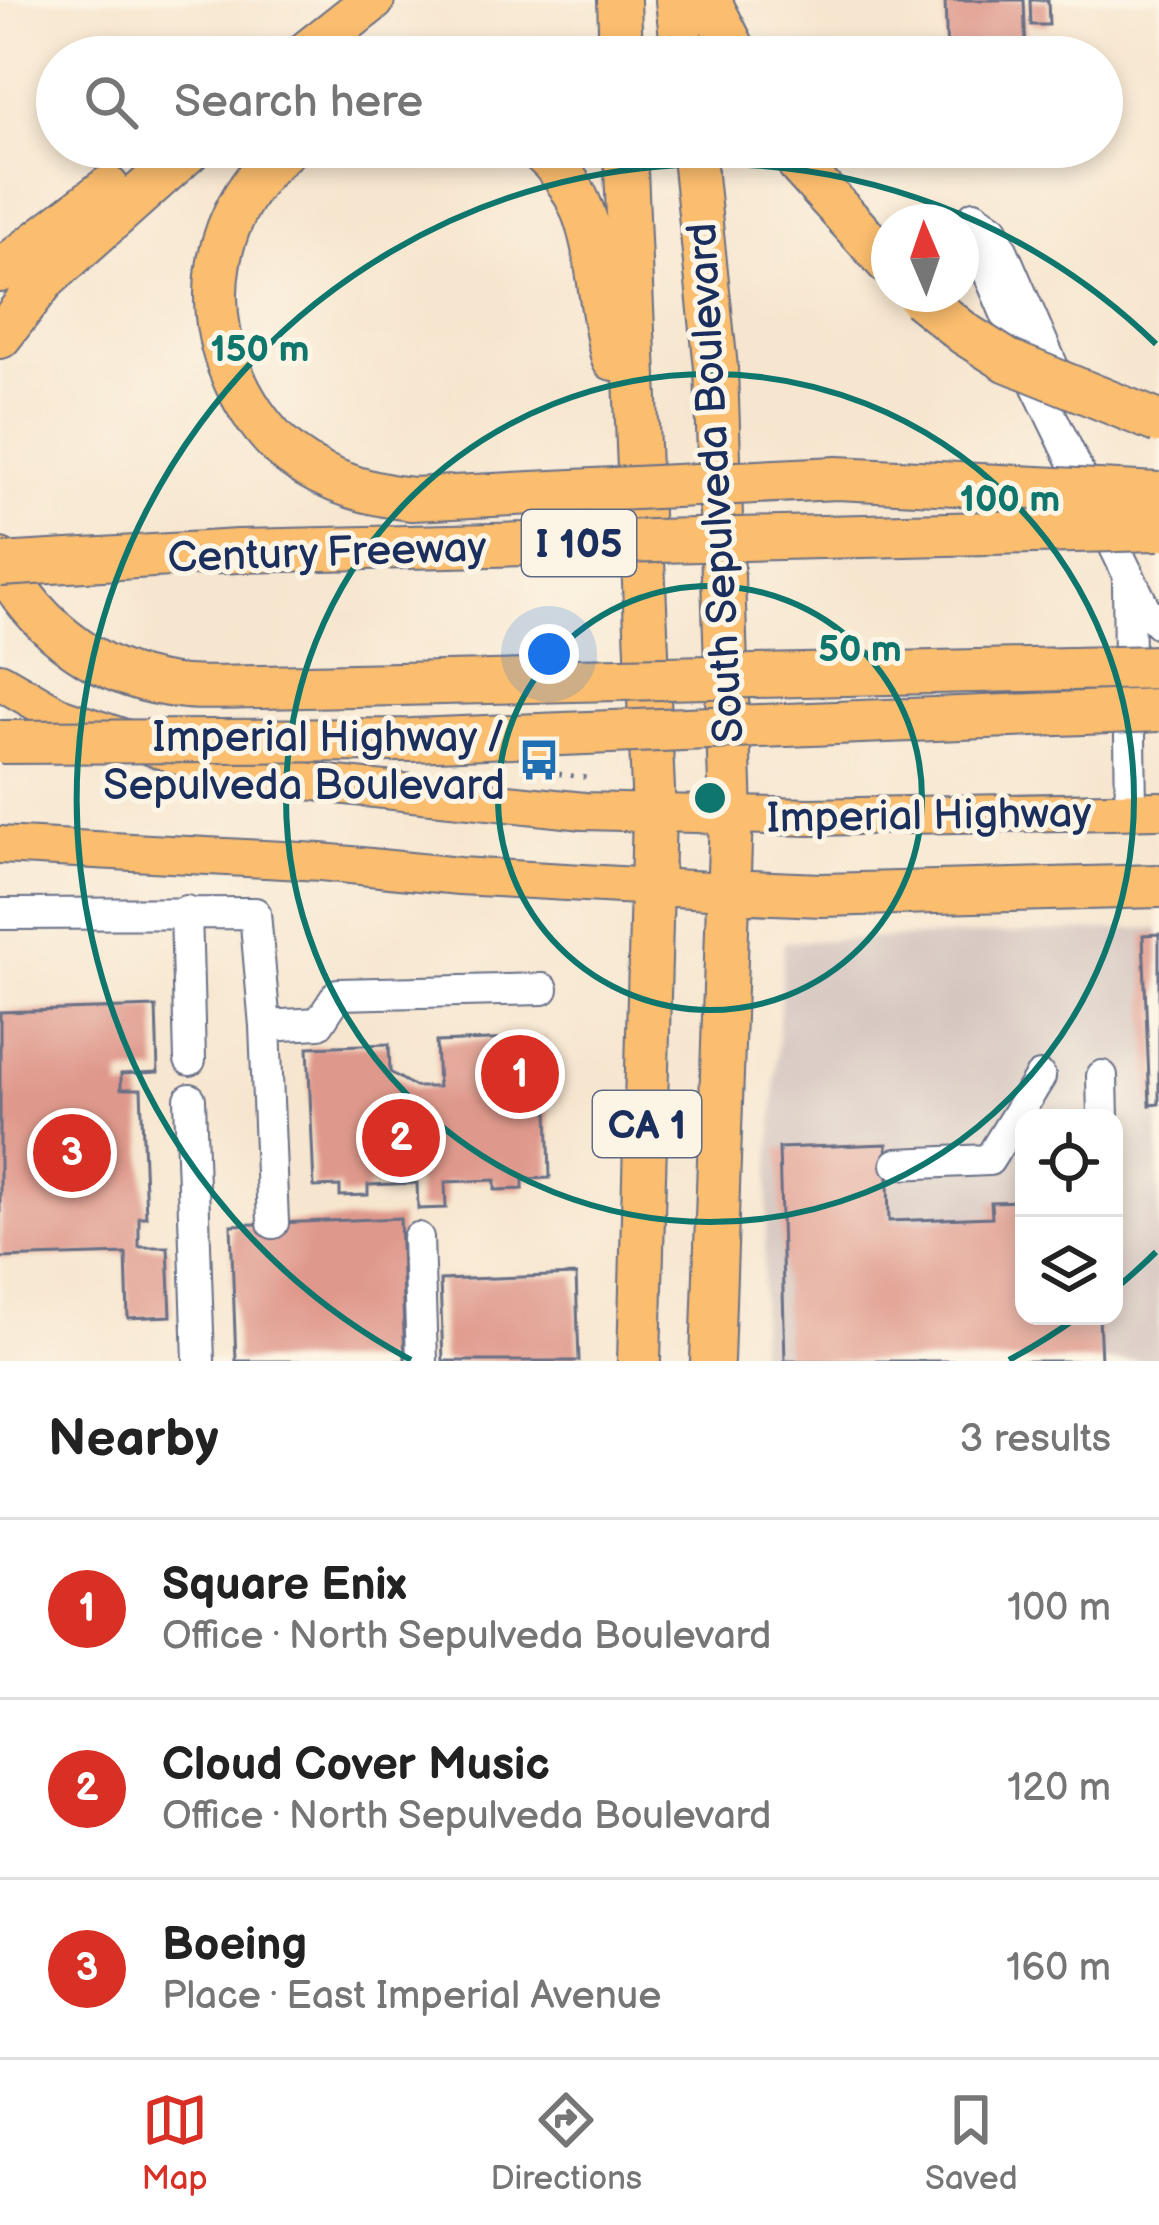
<!DOCTYPE html>
<html lang="en">
<head>
<meta charset="utf-8">
<style>
  :root { --surface:#fff; --page:#f6f6f6; --text:#222; --muted:#767676; --line:#e0e0e0; --accent:#d93025 }
  body { margin:0; font-family:"Balsamiq Sans",sans-serif; background:var(--page); color:var(--text) }
  .controls { position:absolute; right:36px; bottom:36px; display:grid; overflow:hidden; border-radius:24px; box-shadow:0 6px 18px #0003 }
  .controls button { width:108px; height:108px; display:grid; place-items:center; padding:0; border:0; border-bottom:3px solid var(--line); background:var(--surface); color:var(--text); font:60px sans-serif }
  .compass { position:absolute; left:871px; top:204px; width:108px; height:108px; border-radius:50%; background:var(--surface); box-shadow:0 6px 18px #0003; rotate:358deg }
  .you { position:absolute; left:549px; top:654px; width:42px; height:42px; margin:-30px; border:9px solid #fff; border-radius:50%; background:#1a73e8; box-shadow:0 0 0 18px #1a73e833 }
  .badge { display:grid; place-items:center; width:78px; height:78px; border-radius:50%; background:var(--accent); color:#fff; font-size:39px; font-weight:700 }
  .pin { position:absolute; translate:-50% -50%; border:6px solid #fff; box-shadow:0 3px 12px #0006 }
  .list { margin:0; padding:0; list-style:none }
  h2 { display:flex; justify-content:space-between; align-items:center; height:156px; margin:0; padding:0 48px; font-size:51px }
  h2 small { font-size:39px; font-weight:400; color:var(--muted) }
  .list li { display:grid; grid-template-columns:78px 1fr auto; gap:36px; align-items:center; box-sizing:border-box; height:180px; padding:0 48px; border-top:3px solid var(--line) }
  .list b { display:block; font-size:45px; white-space:nowrap }
  .list p { margin:0; font-size:39px; white-space:nowrap; color:var(--muted) }
  .list em { font-size:39px; font-style:normal; color:var(--muted) }
  .icon { flex:none; width:66px; height:66px; fill:none; stroke:currentColor; stroke-width:2; stroke-linecap:round; stroke-linejoin:round }
  .map { position:relative; flex:none; width:1159px; height:1361px; overflow:hidden }
  .search { position:absolute; background:var(--surface); box-shadow:0 6px 18px #0003; left:36px; right:36px; top:36px; height:132px; display:flex; align-items:center; gap:30px; box-sizing:border-box; padding:0 42px; border-radius:66px; color:var(--muted); font-size:45px }
  .sheet { height:696px; background:var(--surface) }
  nav { display:flex; justify-content:space-around; align-items:center; box-sizing:border-box; height:168px; border-top:3px solid var(--line); background:var(--surface); font-size:33px; color:var(--muted) }
  nav a { display:grid; justify-items:center; gap:6px }
  nav .on { color:var(--accent) }
  .map>svg:first-child { display:block }
  .industrial { fill:#d0c0bc; fill-rule:evenodd }
  .building { fill:#df998c }
  .lines { fill:none; stroke-linecap:round; stroke-linejoin:round }
  .minor-casing { stroke:#686f86; stroke-width:34 }
  .major-casing { stroke:#686f86; stroke-width:40 }
  .highway-casing { stroke:#686f86; stroke-width:46 }
  .path { stroke:#686f86; stroke-width:4.5; stroke-dasharray:3 9; stroke-linecap:butt }
  .minor { stroke:#fff; stroke-width:30 }
  .major { stroke:#fbbd6e; stroke-width:36 }
  .highway { stroke:#fbbd6e; stroke-width:42 }
  .highway-bridge-casing { stroke:#686f86; stroke-width:46; stroke-linecap:butt }
  .highway-bridge { stroke:#fbbd6e; stroke-width:42 }
  .ring { fill:none; stroke:#0f766e; stroke-width:6 }
  .labels { text-anchor:middle; stroke-width:10; stroke-linejoin:round; paint-order:stroke }
  .shield { fill:#fcf5e5; stroke:#5e6a86; stroke-width:3 }
  .shield-label { font-size:39px; font-weight:bold; fill:#1b2f5e }
  .street-label { font-size:42px; fill:#1b2f5e; stroke:#fcf5e5 }
  .poi-label { font-size:42px; fill:#1b2f5e; stroke:#fcf5e5; text-anchor:end }
  .centre { fill:#0f766e; stroke:#fcf5e5; stroke-width:6 }
  .ring-label { font-size:36px; text-anchor:middle; font-weight:bold; fill:#0f766e; stroke:#fcf5e5; stroke-width:10; stroke-linejoin:round; paint-order:stroke }
</style>
</head>
<body>
<div class="map">
<svg width="1159" height="1361" viewBox="0 0 1159 1361">
  <rect width="100%" height="100%" fill="#fcf5e5"/>
  <filter id="ink" filterUnits="userSpaceOnUse"><feTurbulence type="fractalNoise" baseFrequency=".00833" numOctaves="2"/><feDisplacementMap in="SourceGraphic" scale="24" xChannelSelector="R" yChannelSelector="G"/><feConvolveMatrix kernelMatrix="1 2 1 2 8 2 1 2 1" color-interpolation-filters="sRGB"/></filter>
  <filter id="wash" filterUnits="userSpaceOnUse"><feTurbulence type="fractalNoise" baseFrequency=".004" numOctaves="4" result="noise"/><feDisplacementMap in="SourceGraphic" scale="48" xChannelSelector="R" yChannelSelector="G"/><feGaussianBlur stdDeviation="2.7" result="paint"/><feColorMatrix in="noise" values="0 0 0 0 0 0 0 0 0 0 0 0 0 0 0 0 0 1.4 0 .05"/><feComposite in="paint" operator="in"/></filter>
  <g filter="url(#wash)">
    <rect width="100%" height="100%" fill="#f7e6cf"/>
    <path class="industrial" d="M 1159,928 L 1159,1361 L 758,1361 L 784,942 ZM 1024,1118 L 1114,1118 L 1114,1316 L 1024,1316 Z"/>
    <g id="blocks">
      <path class="building" d="M 945,0 L 1024,0 L 1026,57 L 947,57 Z
        M 1030,0 L 1048,0 L 1049,25 L 1031,25 Z
        M 1159,934 L 1159,1104 L 1150,1105 L 1143,935 Z
        M 156,1007 L 158,1072 L 121,1074 L 121,1089 L 141,1089 L 146,1217 L 139,1217 L 139,1247 L 168,1247 L 171,1316 L 128,1318 L 126,1254 L 0,1258 L 0,1012 Z
        M 546,1038 L 550,1178 L 523,1179 L 523,1189 L 495,1190 L 495,1180 L 445,1182 L 446,1208 L 418,1209 L 417,1183 L 368,1185 L 368,1195 L 340,1196 L 340,1186 L 314,1187 L 308,1047 L 389,1044 L 390,1072 L 415,1087 L 438,1087 L 436,1042 Z
        M 887,1144 L 889,1221 L 992,1217 L 991,1202 L 1024,1201 L 1024,1316 L 1099,1316 L 1101,1361 L 785,1361 L 779,1148 Z
        M 400,1218 L 405,1361 L 236,1361 L 231,1225 Z
        M 576,1275 L 579,1361 L 443,1361 L 440,1280 Z"/>
    </g>
  </g>
  <g filter="url(#ink)">
    <use href="#blocks" fill-opacity="0" stroke="#686f86" stroke-width="3"/>
    <g class="lines">
      <g class="minor-casing">
        <path id="minor" d="M 974,216 L 973,236 L 1037,387 L 1145,609 L 1159,623
          M 974,216 L 993,229 L 1063,390
          M 1128,583 L 1131,811
          M 186,911 L 190,1060
          M 0,914 L 255,913 L 265,1026 L 273,1223
          M 265,1026 L 319,1023 L 338,994 L 543,989
          M 1102,1076 L 1103,1118
          M 190,1099 L 199,1361
          M 897,1164 L 989,1160 L 1040,1077
          M 418,1238 L 422,1361"/>
      </g>
      <g class="major-casing">
        <path id="major" d="M 0,681 L 62,717 L 218,769 L 337,785 L 584,811 L 810,817 L 1159,810
          M 0,845 L 321,862 L 459,876 L 727,891"/>
      </g>
      <g class="highway-casing">
        <path id="highway" d="M 619,0 L 621,57
          M 677,0 L 683,57
          M 709,0 L 738,57
          M 301,57 L 373,0
          M 535,147 C 605,200 592,284 613,359
          M 625,147 L 654,813 L 639,1361
          M 693,147 L 716,368 L 731,815 L 712,1361
          M 789,147 L 801,167 L 889,264
          M 0,271 L 108,188
          M 0,337 L 44,280 L 193,147
          M 279,445 C 195,359 192,225 288,147
          M 0,560 C 37,631 104,681 186,687 C 211,689 236,687 261,687
          M 727,891 L 822,895 L 1159,886"/>
      </g>
      <path class="path" d="M 547,772 L 588,778"/>
      <use href="#minor" class="minor"/>
      <use href="#major" class="major"/>
      <use href="#highway" class="highway"/>
      <g class="highway-bridge-casing">
        <path id="highway-bridge" d="M 919,297 L 965,334 L 1008,361 L 1159,422
          M 279,445 C 316,479 363,494 412,499 L 837,478 L 1159,494
          M 0,565 L 238,551 L 1159,529
          M 261,687 L 1159,667
          M 0,742 L 412,740 L 1159,710"/>
      </g>
      <use href="#highway-bridge" class="highway-bridge"/>
    </g>
  </g>
  <g class="ring">
    <circle cx="710" cy="798" r="212"/>
    <circle cx="710" cy="798" r="424"/>
    <path d="M1156 1252A636 636 0 0 1 1115 1289M1075 1319A636 636 0 0 1 1009 1360M411 1360A636 636 0 1 1 1156 344"/>
  </g>
  <defs>
    <g id="bus-bare" transform="scale(3.24)"><path d="M-5-6H5V4H4V6H2V4H-2V6H-4V4H-5ZM-3.5-4V0h7V-4ZM-3.5 1.2v1.5H-2V1.2ZM2 1.2v1.5H3.5V1.2Z" fill="#1f6fb2" stroke="#fcf5e5" stroke-width="2.5" paint-order="stroke"/></g>
  </defs>
  <g fill-rule="evenodd">
    <use href="#bus-bare" x="539" y="760"/>
  </g>
  <g class="labels">
    <g class="shield">
      <rect x="522" y="510" width="114" height="66" rx="9"/>
      <rect x="593" y="1091" width="108" height="66" rx="9"/>
    </g>
    <g class="shield-label">
      <text x="579" y="557">I 105</text>
      <text x="647" y="1138">CA 1</text>
    </g>
    <g class="street-label">
      <text transform="translate(714 483) rotate(-93)" y="15">South Sepulveda Boulevard</text>
      <text transform="translate(327 551) rotate(-2)" y="15">Century Freeway</text>
      <text transform="translate(929 814) rotate(-1)" y="15">Imperial Highway</text>
    </g>
    <g class="poi-label">
      <text x="505" y="751">Imperial Highway /<tspan x="505" dy="48">Sepulveda Boulevard</tspan></text>
    </g>
  </g>
  <circle cx="710" cy="798" r="18" class="centre"/>
  <g class="ring-label">
    <text x="260" y="361">150 m</text>
    <text x="1010" y="511">100 m</text>
    <text x="860" y="661">50 m</text>
  </g>
</svg>
<div class="controls">
<button><svg class="icon" aria-label="locate" viewBox="0 0 24 24"><circle cx="12" cy="12" r="6"/><path d="M12 2v4M12 18v4M2 12h4M18 12h4"/></svg></button>
<button><svg class="icon" aria-label="layers" viewBox="0 0 24 24"><path d="M12 4l9 5-9 5-9-5zM3 14l9 5 9-5"/></svg></button>
</div>
<svg class="compass" viewBox="-18 -18 36 36"><path d="M0-13l5 13h-10z" fill="#e53935"/><path d="M0 13l5-13h-10z" fill="#767676"/></svg>
<div class="you"></div>
<div class="pin badge" style="left:520px;top:1074px">1</div>
<div class="pin badge" style="left:401px;top:1138px">2</div>
<div class="pin badge" style="left:72px;top:1153px">3</div>
<div class="search"><svg class="icon" aria-label="search" viewBox="0 0 24 24"><circle cx="10" cy="10" r="6"/><path d="M15 15l6 6"/></svg>Search here</div>
</div>
<section class="sheet">
<h2>Nearby<small>3 results</small></h2>
<ul class="list">
<li><span class="badge">1</span><div><b>Square Enix</b><p>Office · North Sepulveda Boulevard</p></div><em>100 m</em></li>
<li><span class="badge">2</span><div><b>Cloud Cover Music</b><p>Office · North Sepulveda Boulevard</p></div><em>120 m</em></li>
<li><span class="badge">3</span><div><b>Boeing</b><p>Place · East Imperial Avenue</p></div><em>160 m</em></li>
</ul>
</section>
<nav>
<a class="on"><svg class="icon" aria-label="map" viewBox="0 0 24 24"><path d="M3 6l6-2 6 2 6-2v14l-6 2-6-2-6 2zM9 4v14M15 6v14"/></svg>Map</a>
<a><svg class="icon" aria-label="directions" viewBox="0 0 24 24"><path d="M12 3l9 9-9 9-9-9zM9 14v-3h6M13 9l2 2-2 2"/></svg>Directions</a>
<a><svg class="icon" aria-label="saved" viewBox="0 0 24 24"><path d="M7 4h10v16l-5-4-5 4z"/></svg>Saved</a>
</nav>
</body>
</html>
